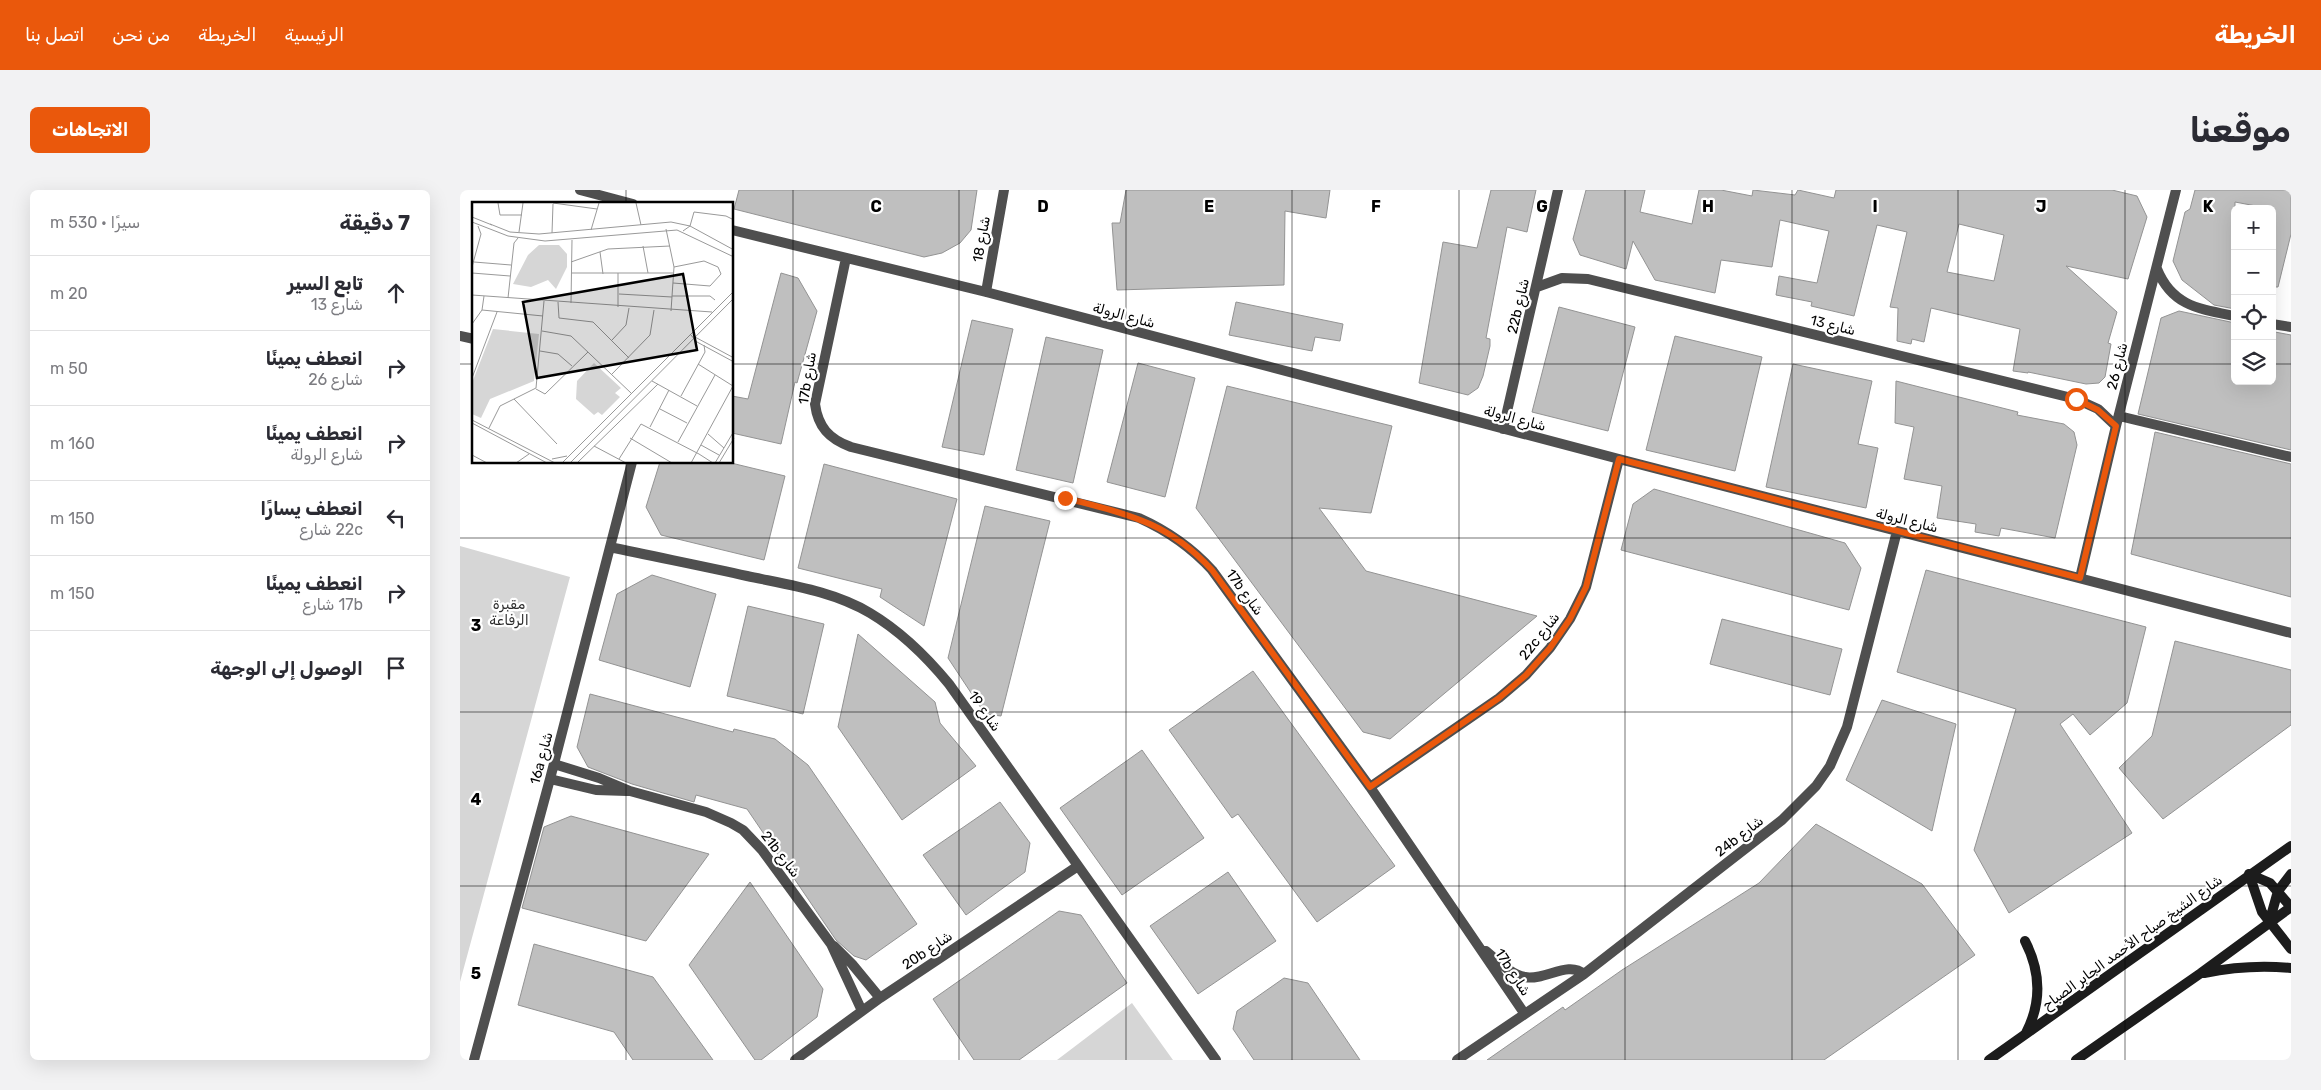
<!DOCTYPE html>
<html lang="ar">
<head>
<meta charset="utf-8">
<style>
  :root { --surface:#fff; --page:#f2f2f3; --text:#2b2b33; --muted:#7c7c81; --line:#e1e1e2; --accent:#ea580c }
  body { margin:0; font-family:Rubik,"Noto Sans Arabic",sans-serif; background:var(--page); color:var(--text); direction:rtl }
  .controls { position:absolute; right:15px; top:15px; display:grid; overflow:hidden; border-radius:8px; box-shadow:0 5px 20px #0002 }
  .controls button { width:45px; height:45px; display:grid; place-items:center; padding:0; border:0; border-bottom:1px solid var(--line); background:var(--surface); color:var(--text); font:25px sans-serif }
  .stop { position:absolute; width:15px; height:15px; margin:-11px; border:4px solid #ea580c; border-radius:50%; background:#fff }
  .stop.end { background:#ea580c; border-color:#fff; box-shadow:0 1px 5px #0008 }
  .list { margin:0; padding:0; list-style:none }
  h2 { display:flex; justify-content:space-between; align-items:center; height:65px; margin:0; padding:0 20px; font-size:21px }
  h2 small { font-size:16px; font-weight:400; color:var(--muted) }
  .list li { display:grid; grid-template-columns:32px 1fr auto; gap:15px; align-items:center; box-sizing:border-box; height:75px; padding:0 20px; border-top:1px solid var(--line) }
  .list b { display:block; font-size:19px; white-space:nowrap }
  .list p { margin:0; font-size:16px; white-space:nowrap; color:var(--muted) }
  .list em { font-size:16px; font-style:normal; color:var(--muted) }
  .icon { flex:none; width:28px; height:28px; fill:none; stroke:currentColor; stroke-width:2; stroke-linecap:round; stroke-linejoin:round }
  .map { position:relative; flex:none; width:1831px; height:870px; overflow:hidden; direction:ltr; border-radius:8px }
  header { display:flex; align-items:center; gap:30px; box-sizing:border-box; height:70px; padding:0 25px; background:var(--accent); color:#fff }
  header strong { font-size:24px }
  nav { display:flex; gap:28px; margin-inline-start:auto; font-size:18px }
  .intro { display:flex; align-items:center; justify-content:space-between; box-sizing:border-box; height:120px; padding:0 30px }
  h1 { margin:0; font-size:35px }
  .button { padding:12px 22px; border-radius:8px; background:var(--accent); color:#fff; font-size:18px; font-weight:700 }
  main { display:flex; gap:30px; padding:0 30px }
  aside { flex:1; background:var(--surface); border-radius:8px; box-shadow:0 5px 20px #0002 }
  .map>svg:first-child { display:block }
  .green { fill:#d6d6d6 }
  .building { fill:#bfbfbf; stroke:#939393; fill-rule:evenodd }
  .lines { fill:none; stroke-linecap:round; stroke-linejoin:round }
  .street { stroke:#4f4f4f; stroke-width:10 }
  .secondary { stroke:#1c1c1c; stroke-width:10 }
  .route { stroke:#ea580c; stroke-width:6 }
  .grid { fill:none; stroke:#000; stroke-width:1; stroke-opacity:0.55 }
  .labels { text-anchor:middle; stroke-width:4.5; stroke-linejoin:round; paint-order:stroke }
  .street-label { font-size:14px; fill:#000; stroke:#fff }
  .park-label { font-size:14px; fill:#2d2d2d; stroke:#fff }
  .inset-road { fill:none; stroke:#999; stroke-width:1 }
  .view { fill:#000; fill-opacity:0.15; stroke:#000; stroke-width:2.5 }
  .inset-edge { fill:none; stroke:#000; stroke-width:2.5 }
  .grid-label { font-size:16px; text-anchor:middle; font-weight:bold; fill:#000; stroke:#fff; stroke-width:4.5; stroke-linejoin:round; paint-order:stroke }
</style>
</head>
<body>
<header>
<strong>الخريطة</strong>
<nav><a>الرئيسية</a><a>الخريطة</a><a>من نحن</a><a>اتصل بنا</a></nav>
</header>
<div class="intro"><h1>موقعنا</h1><a class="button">الاتجاهات</a></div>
<main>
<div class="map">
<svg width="1831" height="870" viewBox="0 0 1831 870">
  <rect width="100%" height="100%" fill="#fff"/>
  <path class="green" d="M 0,356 L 110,387 L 0,792 Z
    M 672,813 L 713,870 L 597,870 Z"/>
  <path class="building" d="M 279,0 L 517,0 L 511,40 L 500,53 L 482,63 L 464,67 L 274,19 Z
    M 666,0 L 870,0 L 866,28 L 825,21 L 824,95 L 657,100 L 652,33 L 660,33 Z
    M 1031,0 L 1076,0 L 1067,42 L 1047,37 L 1026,148 L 1030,149 L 1030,156 L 1023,186 L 1018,198 L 1008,205 L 959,193 L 983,52 L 1017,58 Z
    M 1126,0 L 1185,0 L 1180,22 L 1232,34 L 1239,0 L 1261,0 L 1292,6 L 1293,0 L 1335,5 L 1338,0 L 1374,8 L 1376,0 L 1652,0 L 1677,6 L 1687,27 L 1668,89 L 1606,76 L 1657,122 L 1648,153 L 1651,154 L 1645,187 L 1639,193 L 1626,194 L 1568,182 L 1568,183 L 1553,181 L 1560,139 L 1471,118 L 1464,152 L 1452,149 L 1451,154 L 1437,151 L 1438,118 L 1430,117 L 1447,42 L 1417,35 L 1394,126 L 1351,116 L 1352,112 L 1316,105 L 1319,86 L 1357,93 L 1369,41 L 1320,30 L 1312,77 L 1261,70 L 1255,103 L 1195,90 L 1173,51 L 1166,79 L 1120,65 L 1113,49 ZM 1499,34 L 1544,45 L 1534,91 L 1487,82 Z
    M 1735,0 L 1831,0 L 1831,44 L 1818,97 L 1812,97 L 1812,19 L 1775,12 L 1775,119 L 1754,115 L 1722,90 L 1713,71 L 1725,22 L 1730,19 Z
    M 321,83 L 338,88 L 357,121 L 337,193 L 335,192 L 321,254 L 272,243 L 272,206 L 288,209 Z
    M 776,112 L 883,134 L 880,151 L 855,147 L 852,161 L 769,145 Z
    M 1099,117 L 1175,137 L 1148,241 L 1072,222 Z
    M 1719,121 L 1775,133 L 1775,191 L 1812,191 L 1812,156 L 1815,142 L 1831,145 L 1831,260 L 1678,224 L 1701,128 Z
    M 512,130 L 553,139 L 524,265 L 482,257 Z
    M 1215,146 L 1302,167 L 1275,281 L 1186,260 Z
    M 586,147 L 643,160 L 613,293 L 556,280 Z
    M 678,173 L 735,188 L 705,307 L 647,292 Z
    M 1333,174 L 1412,191 L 1398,254 L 1418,258 L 1406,318 L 1306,297 Z
    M 1436,191 L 1558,222 L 1557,225 L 1604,234 L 1614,242 L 1617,255 L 1595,348 L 1541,338 L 1539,346 L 1515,342 L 1516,334 L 1477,328 L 1482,296 L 1444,289 L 1454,237 L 1435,233 Z
    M 767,196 L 932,236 L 911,323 L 859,318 L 906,381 L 1077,426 L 930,549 L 903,542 L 736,318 Z
    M 1695,242 L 1831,274 L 1831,407 L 1671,364 Z
    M 200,272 L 267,272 L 325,286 L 304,370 L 201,345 L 186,317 Z
    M 364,274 L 497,309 L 464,436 L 420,407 L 422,399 L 338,378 Z
    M 1194,299 L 1385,353 L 1401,378 L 1389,420 L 1161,360 L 1173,314 Z
    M 525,316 L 590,331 L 541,526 L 525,524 L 488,468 Z
    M 1466,380 L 1686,437 L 1667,513 L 1630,545 L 1613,524 L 1600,534 L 1672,643 L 1549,723 L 1514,660 L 1556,519 L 1437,482 Z
    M 192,385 L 256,404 L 230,497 L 139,470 L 157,404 Z
    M 288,416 L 364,434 L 343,524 L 267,506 Z
    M 1262,429 L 1382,459 L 1370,505 L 1250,474 Z
    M 398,444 L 475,512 L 480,533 L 516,576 L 442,630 L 378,537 Z
    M 1715,451 L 1831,480 L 1831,535 L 1703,629 L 1659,578 L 1692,546 Z
    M 793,481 L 935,676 L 857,732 L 778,624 L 772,628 L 709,540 Z
    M 130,504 L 273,542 L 274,539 L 315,549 L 348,575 L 457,734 L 406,770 L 394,766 L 376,750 L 363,731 L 287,619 L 236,605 L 234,612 L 172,594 L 128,577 L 117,557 Z
    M 1422,510 L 1496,534 L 1472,641 L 1386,590 Z
    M 682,560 L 744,648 L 662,705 L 600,618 Z
    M 540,612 L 570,653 L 565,682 L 506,725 L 463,665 Z
    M 111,626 L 249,664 L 186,751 L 62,718 L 84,637 Z
    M 1356,634 L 1462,694 L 1515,765 L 1364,870 L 1027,870 L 1103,817 L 1105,820 L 1162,780 L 1299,693 Z
    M 768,682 L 816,751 L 738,804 L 690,736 Z
    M 290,692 L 363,799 L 357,827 L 301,870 L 295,870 L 229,775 Z
    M 599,721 L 621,725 L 667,793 L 559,870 L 514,870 L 473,809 Z
    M 74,754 L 193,787 L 253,870 L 173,870 L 154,842 L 58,815 Z
    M 824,788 L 848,793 L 900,870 L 794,870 L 773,839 L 777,821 Z"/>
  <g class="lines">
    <path class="street" d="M 120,0 L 173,14
      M 272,40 L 526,102 L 1159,269 L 1831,443
      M 386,68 L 355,214 C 358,237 369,249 391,257 L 679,328 C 708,341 731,357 752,380 L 910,597 L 1064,823
      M 1697,79 C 1712,116 1739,119 1775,126
      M 1077,97 L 1102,88 L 1128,89 L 1616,209 L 1638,219 L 1656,236
      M 526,102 L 544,0
      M 1812,134 L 1831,137
      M 0,146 L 14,149
      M 1659,226 L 1831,267
      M 1043,239 L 1098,0
      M 150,357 C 196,367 242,376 287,386 C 329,395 373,401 410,423 C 442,442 466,466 489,494 L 756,870
      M 1620,388 L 1656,236 L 1716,0
      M 94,574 L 139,588 L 170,601 L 246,622 L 271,633 L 283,640 L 302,660 L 371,754 L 402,821
      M 90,589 L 136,600 L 167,601
      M 910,597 L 1039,508 L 1066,485 L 1090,458 L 1110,429 L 1126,397 L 1159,269
      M 374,756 L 392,774 L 420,808
      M 1026,761 C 1038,771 1050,784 1065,787 C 1085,791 1108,770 1124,784
      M 14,870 L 90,589 L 172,272
      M 335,870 L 420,808 L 618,676
      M 997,870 L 1124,784 L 1322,630 L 1356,596 L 1370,576 L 1387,537 L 1437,341"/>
    <path class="secondary" d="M 1789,684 L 1802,722 L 1831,759
      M 1789,684 L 1810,693 L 1831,717
      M 1809,733 L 1818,701 L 1831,684
      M 1565,751 C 1581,782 1582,812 1566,843
      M 1744,783 C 1773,777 1801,775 1831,778
      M 1529,870 L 1831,656
      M 1616,870 L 1741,783 L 1831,717"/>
  </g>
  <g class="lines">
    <path class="route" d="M 605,308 C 666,324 707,331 752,380 L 910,597 L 1039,508 L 1066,485 L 1090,458 L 1110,429 L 1126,397 L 1159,269 L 1620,388 L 1656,236 L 1638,220 L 1616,209"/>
  </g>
  <path class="grid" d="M 166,0 L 166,14M 333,0 L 333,870M 499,0 L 499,870M 666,0 L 666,870M 832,0 L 832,870M 999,0 L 999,870M 1165,0 L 1165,870M 1332,0 L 1332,870M 1498,0 L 1498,870M 1665,0 L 1665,870M 0,174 L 14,174M 272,174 L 1775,174M 1812,174 L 1831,174M 166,272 L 166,870M 0,348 L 1831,348M 0,522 L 1831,522M 0,696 L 1831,696"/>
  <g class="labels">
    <g class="street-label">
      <text transform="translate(521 49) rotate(-80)" y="5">شارع 18</text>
      <text transform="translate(1058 116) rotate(-77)" y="5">22b شارع</text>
      <text transform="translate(664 125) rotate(15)" y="5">شارع الرولة</text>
      <text transform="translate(1373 135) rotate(14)" y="5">شارع 13</text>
      <text transform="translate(1657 176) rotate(-76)" y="5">شارع 26</text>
      <text transform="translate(347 188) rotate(-81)" y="5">17b شارع</text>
      <text transform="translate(1055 228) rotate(15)" y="5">شارع الرولة</text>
      <text transform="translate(1447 330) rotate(14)" y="5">شارع الرولة</text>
      <text transform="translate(785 402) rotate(54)" y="5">17b شارع</text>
      <text transform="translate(1079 446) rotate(-52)" y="5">22c شارع</text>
      <text transform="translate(525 521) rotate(55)" y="5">شارع 19</text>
      <text transform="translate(81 568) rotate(-75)" y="5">16a شارع</text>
      <text transform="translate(1279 646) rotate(-38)" y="5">24b شارع</text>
      <text transform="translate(321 664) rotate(52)" y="5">21b شارع</text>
      <text transform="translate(1672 752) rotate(-36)" y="5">شارع الشيخ صباح الأحمد الجابر الصباح</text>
      <text transform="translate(467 760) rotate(-34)" y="5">20b شارع</text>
      <text transform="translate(1053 782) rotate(57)" y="5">17b شارع</text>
    </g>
    <g class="park-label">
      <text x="49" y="419">مقبرة<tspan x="49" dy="16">الرفاعة</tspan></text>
    </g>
  </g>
  <g transform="translate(12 12)">
    <rect width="261" height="261" fill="#fff"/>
    <path d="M 67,43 L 87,43 L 95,52 L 95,65 L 84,87 L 76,78 L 59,85 L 41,82 L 56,53 ZM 21,127 L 67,132 L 62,179 L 18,197 L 9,216 L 0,212 L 0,181 ZM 122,161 L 149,186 L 143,191 L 148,195 L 130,213 L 126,210 L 122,213 L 104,197 L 105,179 Z" fill="#d6d6d6"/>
    <path class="inset-road" d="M 26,1 L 28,13 L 50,13M 81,1 L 125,7M 164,1 L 169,23M 0,15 L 20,23M 0,20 L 36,34 L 73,39 L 205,28 L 262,55M 18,22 L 38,30 L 67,32 L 199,20 L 218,24 L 262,48M 194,27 L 202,65 L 199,109M 119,28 L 127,1M 211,29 L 218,24 L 222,10 L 254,14 L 262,18M 47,30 L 51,1M 80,31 L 81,2M 171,44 L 176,71M 128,50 L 131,72M 2,60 L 39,63M 99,60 L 136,47 L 198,44M 0,65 L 9,32 L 6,24M 0,71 L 38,74M 99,71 L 201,71M 201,81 L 238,84 L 249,72 L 246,65 L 232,59 L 202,65M 147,92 L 200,95M 0,93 L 240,110M 200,94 L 238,94 L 243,98M 36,96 L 42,41 L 46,36M 86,100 L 87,116 L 121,120 L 157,156M 99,101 L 100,38M 146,105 L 146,71M 10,108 L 71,114M 0,122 L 10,108 L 12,94M 70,129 L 99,134 L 159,191M 218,132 L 225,140 L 262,160M 223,135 L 262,156M 140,138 L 154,123 L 157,106M 68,149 L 86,152 L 100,164M 140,172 L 178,133 L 182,108M 0,176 L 25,110M 180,179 L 225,204M 64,187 L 73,192 L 116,150M 209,194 L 233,150 L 232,143M 42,197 L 85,242M 188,207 L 215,221M 0,218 L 83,261M 0,221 L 75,261M 178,225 L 197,188M 17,226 L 28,204 L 64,186 L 72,99M 236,232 L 252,246M 158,236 L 200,261M 206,240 L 243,173M 229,243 L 247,253M 122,244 L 154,261M 227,252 L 241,261M 0,253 L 15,261M 80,257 L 95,254M 147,257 L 169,222 L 227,252M 44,261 L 57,252M 90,261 L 262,89M 98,261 L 262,96M 105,261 L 186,182M 219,261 L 261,184 L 226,162M 243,261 L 262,229M 247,261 L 262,236"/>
    <path class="view" d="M 211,72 L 225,148 L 65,176 L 51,100 Z"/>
    <rect width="261" height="261" class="inset-edge"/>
  </g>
  <g class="grid-label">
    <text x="416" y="22">C</text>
    <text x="583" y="22">D</text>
    <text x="749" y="22">E</text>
    <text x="916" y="22">F</text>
    <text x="1082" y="22">G</text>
    <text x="1248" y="22">H</text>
    <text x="1415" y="22">I</text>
    <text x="1581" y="22">J</text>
    <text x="1748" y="22">K</text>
    <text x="16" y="441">3</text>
    <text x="16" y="615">4</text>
    <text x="16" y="789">5</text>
  </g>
</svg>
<div class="controls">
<button>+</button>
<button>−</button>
<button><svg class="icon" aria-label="locate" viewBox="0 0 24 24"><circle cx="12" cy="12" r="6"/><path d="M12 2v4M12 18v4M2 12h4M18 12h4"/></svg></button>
<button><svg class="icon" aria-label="layers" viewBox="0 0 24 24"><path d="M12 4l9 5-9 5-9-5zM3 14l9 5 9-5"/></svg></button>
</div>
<div class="stop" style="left:1616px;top:209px"></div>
<div class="stop end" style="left:605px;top:308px"></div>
</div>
<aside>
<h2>7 دقيقة<small>سيرًا · 530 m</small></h2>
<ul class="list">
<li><svg class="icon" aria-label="ahead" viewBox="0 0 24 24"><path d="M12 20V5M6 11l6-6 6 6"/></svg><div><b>تابع السير</b><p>شارع 13</p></div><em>20 m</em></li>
<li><svg class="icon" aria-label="right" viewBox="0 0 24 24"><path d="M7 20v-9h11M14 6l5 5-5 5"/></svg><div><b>انعطف يمينًا</b><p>شارع 26</p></div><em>50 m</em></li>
<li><svg class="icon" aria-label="right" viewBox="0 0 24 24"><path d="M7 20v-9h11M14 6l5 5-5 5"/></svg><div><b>انعطف يمينًا</b><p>شارع الرولة</p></div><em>160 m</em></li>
<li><svg class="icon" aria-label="left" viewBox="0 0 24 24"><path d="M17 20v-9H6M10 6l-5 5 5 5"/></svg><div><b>انعطف يسارًا</b><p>22c شارع</p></div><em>150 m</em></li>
<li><svg class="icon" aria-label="right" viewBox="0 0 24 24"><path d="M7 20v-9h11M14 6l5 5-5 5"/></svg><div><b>انعطف يمينًا</b><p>17b شارع</p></div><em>150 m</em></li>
<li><svg class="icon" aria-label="arrive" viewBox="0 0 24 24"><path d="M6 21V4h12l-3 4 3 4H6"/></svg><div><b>الوصول إلى الوجهة</b></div></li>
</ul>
</aside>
</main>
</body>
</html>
